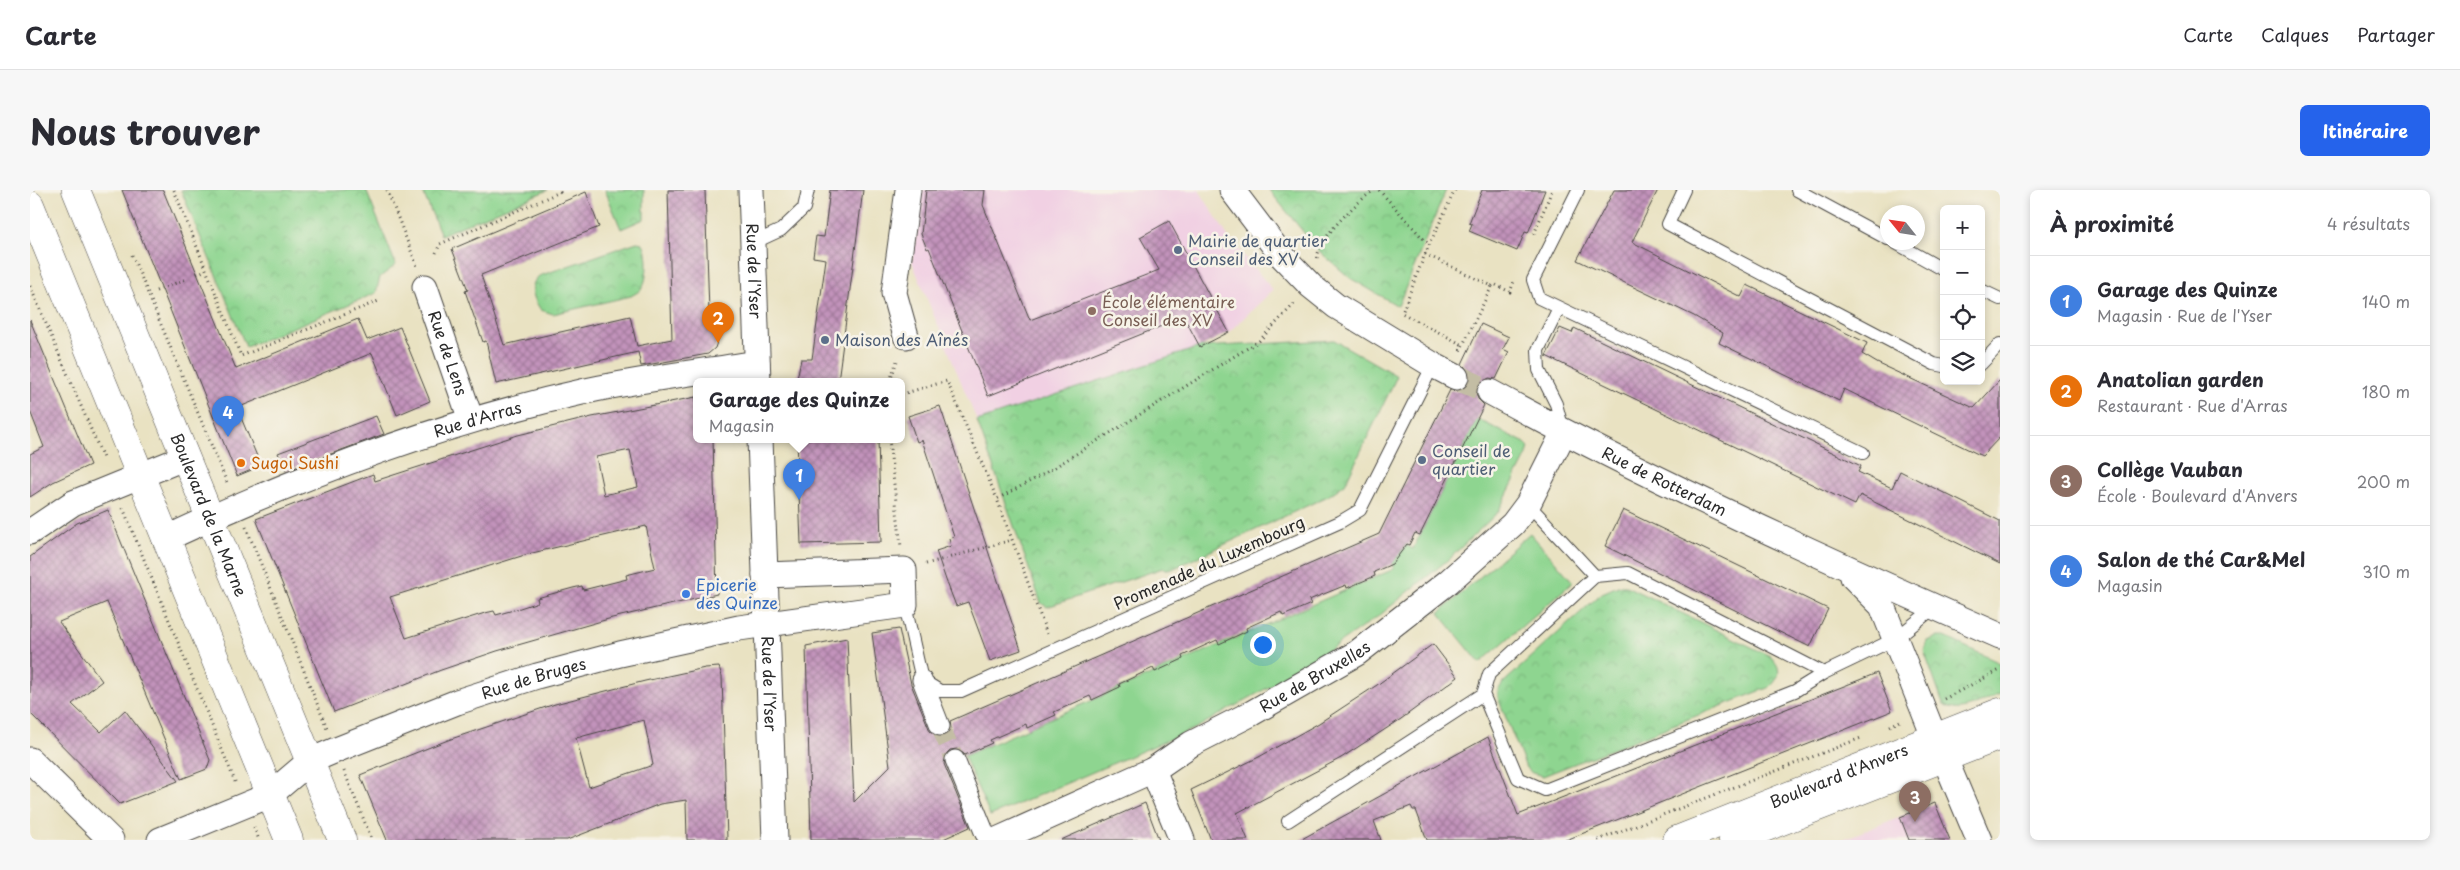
<!DOCTYPE html>
<html lang="fr">
<head>
<meta charset="utf-8">
<style>
  :root { --surface:#fff; --page:#f7f7f7; --text:#2b2b33; --muted:#7c7c81; --line:#e1e1e2; --accent:#2563eb }
  body { margin:0; font-family:"Playpen Sans",sans-serif; background:var(--page); color:var(--text) }
  .controls { position:absolute; right:15px; top:15px; display:grid; overflow:hidden; border-radius:8px; box-shadow:0 2px 8px #0003 }
  .controls button { width:45px; height:45px; display:grid; place-items:center; padding:0; border:0; border-bottom:1px solid var(--line); background:var(--surface); color:var(--text); font:25px sans-serif }
  .compass { position:absolute; left:1850px; top:15px; width:45px; height:45px; border-radius:50%; background:var(--surface); box-shadow:0 2px 8px #0003; rotate:300deg }
  .you { position:absolute; left:1232px; top:454px; width:18px; height:18px; margin:-12px; border:4px solid #fff; border-radius:50%; background:#1a73e8; box-shadow:0 0 0 8px #1a73e833 }
  .badge { display:grid; place-items:center; width:32px; height:32px; border-radius:50%; background:var(--accent); color:#fff; font-size:16px; font-weight:700 }
  .pin { position:absolute; translate:-50% -41px; filter:drop-shadow(0 1px 2px #0008) }
  .pin::after { content:''; position:absolute; top:26px; width:18px; height:15px; background:inherit; clip-path:polygon(0 0,100% 0,50% 100%) }
  .popup { position:absolute; left:663px; top:188px; width:212px; height:65px; box-sizing:border-box; display:grid; place-content:center; border-radius:8px; background:var(--surface); filter:drop-shadow(0 1px 4px #0005); font-size:16px; white-space:nowrap; color:var(--muted) }
  .popup b { font-size:19px; color:var(--text) }
  .popup::after { content:''; position:absolute; left:50%; top:100%; margin-left:-10px; border:10px solid transparent; border-top-color:var(--surface) }
  .list { margin:0; padding:0; list-style:none }
  h2 { display:flex; justify-content:space-between; align-items:center; height:65px; margin:0; padding:0 20px; font-size:21px }
  h2 small { font-size:16px; font-weight:400; color:var(--muted) }
  .list li { display:grid; grid-template-columns:32px 1fr auto; gap:15px; align-items:center; box-sizing:border-box; height:90px; padding:0 20px; border-top:1px solid var(--line) }
  .list b { display:block; font-size:19px; white-space:nowrap }
  .list p { margin:0; font-size:16px; white-space:nowrap; color:var(--muted) }
  .list em { font-size:16px; font-style:normal; color:var(--muted) }
  .icon { flex:none; width:28px; height:28px; fill:none; stroke:currentColor; stroke-width:2; stroke-linecap:round; stroke-linejoin:round }
  .map { position:relative; flex:none; width:1970px; height:650px; overflow:hidden; border-radius:8px }
  header { display:flex; align-items:center; gap:30px; box-sizing:border-box; height:70px; padding:0 25px; background:var(--surface); border-bottom:1px solid var(--line) }
  header strong { font-size:24px }
  nav { display:flex; gap:28px; margin-inline-start:auto; font-size:18px }
  .intro { display:flex; align-items:center; justify-content:space-between; box-sizing:border-box; height:120px; padding:0 30px }
  h1 { margin:0; font-size:35px }
  .button { padding:12px 22px; border-radius:8px; background:var(--accent); color:#fff; font-size:18px; font-weight:700 }
  main { display:flex; gap:30px; padding:0 30px }
  aside { flex:1; background:var(--surface); border-radius:8px; box-shadow:0 2px 8px #0003 }
  .map>svg:first-child { display:block }
  .built { fill:#f1d0e3 }
  .green { fill:#8ed590; stroke:#5c805e }
  .park { fill:url(#park-crowns); stroke:#5c805e }
  .building { fill:url(#building-cross-hatch); fill-rule:evenodd }
  .lines { fill:none; stroke-linecap:round; stroke-linejoin:round }
  .pedestrian-tunnel { stroke:#c3bda4; stroke-width:19; stroke-dasharray:19 9; stroke-linecap:butt }
  .minor-tunnel { stroke:#c3bda4; stroke-width:25; stroke-dasharray:25 12; stroke-linecap:butt }
  .service-casing { stroke:#484642; stroke-width:14 }
  .pedestrian-casing { stroke:#484642; stroke-width:21 }
  .minor-casing { stroke:#484642; stroke-width:27 }
  .tertiary-casing { stroke:#484642; stroke-width:29 }
  .secondary-casing { stroke:#484642; stroke-width:29 }
  .path { stroke:#484642; stroke-width:3; stroke-dasharray:1 4; stroke-linecap:butt }
  .service { stroke:#fff; stroke-width:12 }
  .pedestrian { stroke:#fff; stroke-width:19 }
  .minor { stroke:#fff; stroke-width:25 }
  .tertiary { stroke:#fff; stroke-width:28 }
  .secondary { stroke:#fff; stroke-width:28 }
  .service-dot { fill:#5c6f8a; stroke:#f7f3e8; stroke-width:2 }
  .education-dot { fill:#8d6e63; stroke:#f7f3e8; stroke-width:2 }
  .food-dot { fill:#e8710a; stroke:#f7f3e8; stroke-width:2 }
  .shop-dot { fill:#3f7fe0; stroke:#f7f3e8; stroke-width:2 }
  .labels { text-anchor:middle; stroke-width:5; stroke-linejoin:round; paint-order:stroke }
  .service-label { font-size:16px; fill:#4e5e75; stroke:#f7f3e8; text-anchor:start }
  .street-label { font-size:16px; fill:#2b2b2b; stroke:#f7f3e8 }
  .education-label { font-size:16px; fill:#785e54; stroke:#f7f3e8; text-anchor:start }
  .food-label { font-size:16px; fill:#c56008; stroke:#f7f3e8; text-anchor:start }
  .shop-label { font-size:16px; fill:#366cbe; stroke:#f7f3e8; text-anchor:start }
</style>
</head>
<body>
<header>
<strong>Carte</strong>
<nav><a>Carte</a><a>Calques</a><a>Partager</a></nav>
</header>
<div class="intro"><h1>Nous trouver</h1><a class="button">Itinéraire</a></div>
<main>
<div class="map">
<svg width="1970" height="650" viewBox="0 0 1970 650">
  <defs>
    <pattern id="park-crowns" width="20" height="18" patternUnits="userSpaceOnUse" patternTransform="scale(1.25)"><rect width="20" height="18" fill="#8ed590"/><path d="M2 6a3 3 0 1 1 6 0M12 15a3 3 0 1 1 6 0" fill="none" stroke="#7bb77c"/></pattern>
    <pattern id="building-cross-hatch" width="8" height="8" patternUnits="userSpaceOnUse" patternTransform="scale(1.25)"><rect width="8" height="8" fill="#c293bb"/><path d="M0 0l8 8M0 8l8-8" fill="none" stroke="#9e7898"/></pattern>
  </defs>
  <rect width="100%" height="100%" fill="#f7f3e8"/>
  <filter id="ink" filterUnits="userSpaceOnUse"><feTurbulence type="fractalNoise" baseFrequency=".02" numOctaves="2"/><feDisplacementMap in="SourceGraphic" scale="10" xChannelSelector="R" yChannelSelector="G"/><feConvolveMatrix kernelMatrix="1 2 1 2 8 2 1 2 1" color-interpolation-filters="sRGB"/></filter>
  <filter id="wash" filterUnits="userSpaceOnUse"><feTurbulence type="fractalNoise" baseFrequency=".0096" numOctaves="4" result="noise"/><feDisplacementMap in="SourceGraphic" scale="20" xChannelSelector="R" yChannelSelector="G"/><feGaussianBlur stdDeviation="1.12" result="paint"/><feColorMatrix in="noise" values="0 0 0 0 0 0 0 0 0 0 0 0 0 0 0 0 0 1.4 0 .05"/><feComposite in="paint" operator="in"/></filter>
  <g filter="url(#wash)">
    <rect width="100%" height="100%" fill="#e9e2c2"/>
    <path class="built" d="M 892,0 L 1169,0 L 1199,48 L 1243,100 L 1199,142 L 1170,157 L 947,231 L 882,72 Z
      M 1905,613 L 1920,650 L 1811,650 Z"/>
    <path class="green" d="M 1447,229 L 1495,253 L 1499,257 L 1497,265 L 1468,322 L 1420,368 L 1350,425 L 1278,475 L 1166,538 L 960,626 L 934,566 L 1364,379 L 1362,374 L 1376,355 L 1383,359 Z
      M 1500,343 L 1543,392 L 1450,473 L 1409,423 Z"/>
    <path class="park" d="M 151,0 L 336,0 L 366,75 L 350,87 L 346,103 L 216,157 Z
      M 392,0 L 518,0 L 411,45 Z
      M 575,0 L 614,0 L 614,29 L 591,39 Z
      M 1239,0 L 1416,0 L 1368,116 L 1320,88 L 1289,61 Z
      M 607,52 L 612,53 C 619,60 618,87 613,96 C 611,101 606,103 601,106 L 523,124 L 511,120 C 503,109 498,95 509,86 Z
      M 1304,150 L 1367,186 L 1315,294 L 1298,306 L 1140,380 L 1133,378 L 1017,417 L 1011,413 L 947,231 L 1170,157 Z
      M 1588,396 L 1596,396 L 1740,466 C 1752,478 1751,486 1740,497 L 1513,586 L 1502,583 L 1496,578 L 1468,508 L 1468,500 L 1473,493 L 1572,403 Z
      M 1907,447 L 1915,447 L 1970,473 L 1970,504 C 1954,510 1928,528 1913,514 L 1894,461 L 1898,451 Z"/>
    <g id="blocks">
      <path class="building" d="M 92,0 L 133,0 L 206,179 L 328,129 L 337,150 L 370,137 L 400,211 L 367,225 L 342,163 L 207,218 L 231,276 L 207,286 Z
        M 638,0 L 675,0 L 679,122 L 688,122 L 689,146 L 685,158 L 678,164 L 611,176 L 608,162 L 466,194 L 456,151 L 453,152 L 435,101 L 438,100 L 422,59 L 556,2 L 569,37 L 451,85 L 474,155 L 600,126 L 607,156 L 642,149 Z
        M 800,0 L 833,0 L 808,191 L 781,191 L 767,189 L 771,169 L 782,169 L 796,69 L 783,67 L 786,46 L 794,47 Z
        M 896,0 L 955,0 L 953,15 L 1000,130 L 1129,80 L 1110,47 L 1139,31 L 1199,142 L 1170,157 L 1154,127 L 958,206 L 899,58 L 897,59 L 891,44 Z
        M 1452,0 L 1515,0 L 1498,43 L 1495,42 L 1487,61 L 1439,41 L 1442,34 L 1439,33 Z
        M 1584,0 L 1628,0 L 1602,52 L 1711,107 L 1717,95 L 1837,153 L 1832,164 L 1847,173 L 1944,218 L 1970,190 L 1970,247 L 1952,266 L 1814,199 L 1809,211 L 1689,153 L 1693,143 L 1664,126 L 1547,70 Z
        M 0,130 L 60,275 L 23,292 L 0,307 L 0,264 L 14,257 L 0,221 Z
        M 1451,134 L 1479,147 L 1473,159 L 1479,162 L 1466,189 L 1459,188 L 1448,195 L 1446,202 L 1448,209 L 1454,215 L 1390,345 L 1385,343 L 1379,355 L 1377,354 L 1362,374 L 1344,382 L 1345,386 L 1317,398 L 1316,395 L 1279,410 L 1281,414 L 1253,426 L 1251,422 L 1216,438 L 1217,441 L 1189,454 L 1187,450 L 1152,466 L 1153,469 L 1125,482 L 1123,478 L 1089,494 L 1090,497 L 1062,510 L 1060,506 L 1024,522 L 1026,525 L 997,538 L 996,534 L 960,550 L 962,553 L 935,565 L 927,559 L 920,560 L 916,564 L 914,574 L 940,637 L 911,650 L 781,650 L 776,456 L 817,448 L 824,612 L 860,576 L 842,443 L 869,439 L 881,494 L 900,541 L 908,547 L 914,547 L 921,538 L 920,531 L 1349,344 L 1420,200 L 1426,201 L 1433,199 L 1439,193 L 1438,180 L 1432,174 Z
        M 1530,138 L 1542,143 L 1544,138 L 1652,190 L 1831,276 L 1828,282 L 1862,298 L 1870,281 L 1970,331 L 1970,374 L 1830,305 L 1825,315 L 1516,166 Z
        M 666,207 L 666,249 L 683,249 L 687,404 L 582,428 L 467,461 L 411,480 L 304,522 L 226,329 L 343,284 L 345,291 L 488,245 L 562,227 ZM 600,260 L 608,297 L 574,305 L 566,267 ZM 616,336 L 625,378 L 596,385 L 597,389 L 553,400 L 552,396 L 543,398 L 507,408 L 508,412 L 487,419 L 466,425 L 464,421 L 455,423 L 376,448 L 360,407 L 498,364 Z
        M 910,216 L 991,460 L 960,471 L 938,412 L 926,416 L 916,390 L 906,361 L 921,356 L 919,349 L 924,347 L 892,250 L 887,252 L 878,226 Z
        M 346,226 L 354,244 L 256,281 L 248,263 Z
        M 767,249 L 848,249 L 851,352 L 771,354 Z
        M 78,320 L 180,570 L 177,579 L 151,589 L 77,412 L 29,432 L 72,491 L 42,514 L 71,542 L 95,520 L 148,591 L 90,614 L 0,523 L 0,367 L 47,333 Z
        M 1593,320 L 1798,419 L 1780,457 L 1575,356 Z
        M 1403,454 L 1428,487 L 1371,529 L 1311,568 L 1207,623 L 1218,650 L 1181,650 L 1161,600 L 1229,567 L 1289,533 L 1347,495 Z
        M 689,477 L 692,486 L 697,650 L 657,650 L 656,610 L 630,614 L 537,650 L 357,650 L 330,585 L 418,550 L 525,514 L 615,491 L 675,478 ZM 614,530 L 623,575 L 559,597 L 546,548 Z
        M 1847,483 L 1862,521 L 1536,650 L 1397,650 L 1386,620 L 1383,620 L 1381,616 L 1344,631 L 1351,650 L 1270,650 L 1458,547 L 1488,625 Z
        M 1115,613 L 1129,650 L 1031,650 L 1097,621 Z
        M 1905,613 L 1920,650 L 1879,650 L 1870,627 Z"/>
    </g>
  </g>
  <g filter="url(#ink)">
    <use href="#blocks" fill-opacity="0" stroke="#484642" stroke-width="1"/>
    <g class="lines">
      <path class="pedestrian-tunnel" d="M 910,536 L 925,570"/>
      <path class="minor-tunnel" d="M 1426,187 L 1460,202"/>
      <g class="service-casing">
        <path id="service" d="M 1548,0 L 1503,90 L 1509,108 L 1833,263
          M 1654,0 L 1638,34 L 1904,174 L 1914,176
          M 1767,0 L 1858,49
          M 1864,52 L 1914,80
          M 723,53 L 751,40 L 774,18 L 778,0
          M 1951,100 L 1970,109
          M 1529,118 L 1508,160 L 1509,180 L 1526,214 L 1533,240
          M 1951,174 L 1970,154
          M 1565,386 L 1598,383 L 1794,483
          M 875,415 L 892,490 L 910,501 L 931,501 L 1310,332 L 1330,320 L 1403,175
          M 1453,504 L 1488,588 L 1515,600 L 1765,501 L 1794,483 L 1865,449 L 1905,417
          M 1258,631 L 1453,504 L 1459,484 L 1565,386 L 1498,314"/>
      </g>
      <g class="pedestrian-casing">
        <path id="pedestrian" d="M 892,490 L 910,536
          M 925,570 L 955,644"/>
      </g>
      <g class="minor-casing">
        <g id="minor">
          <path id="s1" d="M 721,0 L 728,191"/>
          <path d="M 1202,0 L 1252,66 L 1281,96 L 1306,116 L 1403,175 L 1426,187"/>
          <path id="s2" d="M 395,97 L 441,230"/>
          <path d="M 876,146 L 864,103 L 878,0"/>
          <path id="s3" d="M 1460,202 C 1625,292 1798,370 1970,446"/>
          <path id="s4" d="M 730,249 L 745,650"/>
          <path d="M 0,342 L 43,313 L 156,267"/>
          <path id="s5" d="M 135,349 C 270,286 410,233 556,201 C 612,189 670,182 727,173"/>
          <path d="M 1823,387 L 1852,416 L 1905,549"/>
          <path d="M 1914,567 L 1949,650"/>
          <path d="M 0,570 L 81,650"/>
          <path d="M 1123,580 L 1152,650"/>
          <path id="s6" d="M 130,650 L 240,605 L 280,571 L 306,560 L 427,512 L 507,486 L 590,464 L 709,438 L 875,415 L 874,380 L 735,385"/>
          <path id="s7" d="M 967,650 L 1123,580 L 1161,554 L 1222,523 L 1327,463 L 1418,392 L 1483,334 L 1498,314 L 1534,242"/>
        </g>
      </g>
      <g class="tertiary-casing">
        <g id="tertiary">
          <path id="s8" d="M 46,0 L 312,650"/>
          <path d="M 0,15 L 259,650"/>
        </g>
      </g>
      <g class="secondary-casing">
        <g id="secondary">
          <path id="s9" d="M 1647,650 L 1970,522"/>
          <path d="M 1703,650 L 1970,546"/>
        </g>
      </g>
      <path class="path" d="M 144,0 L 211,166 L 351,110
        M 357,0 L 387,76
        M 1349,0 L 1399,55
        M 1425,0 L 1395,64 L 1372,123 L 1433,155
        M 1504,44 L 1522,0
        M 406,63 L 410,54 L 530,2 L 529,0
        M 1395,64 L 1462,96 L 1429,163
        M 102,65 L 198,295
        M 1287,68 C 1290,46 1326,13 1344,0
        M 167,84 L 176,80
        M 0,96 L 74,270
        M 1462,96 L 1464,94 L 1480,102 L 1485,89
        M 126,101 L 156,89
        M 860,191 L 868,168
        M 872,204 L 917,191 L 967,309
        M 859,249 L 871,357
        M 93,318 L 206,594
        M 216,337 L 297,538
        M 896,374 L 982,350
        M 1017,444 L 967,309 L 1012,285 L 1229,151 L 1266,112
        M 1914,509 L 1970,480
        M 1860,536 L 1872,530
        M 314,581 L 342,650
        M 224,637 L 229,650
        M 1568,650 L 1831,548"/>
      <use href="#service" class="service"/>
      <use href="#pedestrian" class="pedestrian"/>
      <use href="#minor" class="minor"/>
      <use href="#tertiary" class="tertiary"/>
      <use href="#secondary" class="secondary"/>
    </g>
  </g>
  <g class="service-dot">
    <circle cx="1148" cy="60" r="5"/>
    <circle cx="795" cy="150" r="5"/>
    <circle cx="1392" cy="270" r="5"/>
  </g>
  <circle class="education-dot" cx="1062" cy="121" r="5"/>
  <circle class="food-dot" cx="211" cy="273" r="5"/>
  <circle class="shop-dot" cx="656" cy="404" r="5"/>
  <g class="labels">
    <g class="service-label">
      <text x="1158" y="57">Mairie de quartier<tspan x="1158" dy="18">Conseil des XV</tspan></text>
      <text x="805" y="156">Maison des Aînés</text>
      <text x="1402" y="267">Conseil de<tspan x="1402" dy="18">quartier</tspan></text>
    </g>
    <g class="street-label">
      <text dy="6" stroke="none"><textPath href="#s1" startOffset="81">Rue de l'Yser</textPath></text>
      <text dy="6" stroke="none"><textPath href="#s2" startOffset="70">Rue de Lens</textPath></text>
      <text dy="6" stroke="none"><textPath href="#s5" startOffset="335">Rue d'Arras</textPath></text>
      <text dy="6" stroke="none"><textPath href="#s3" startOffset="196">Rue de Rotterdam</textPath></text>
      <text dy="6" stroke="none"><textPath href="#s8" startOffset="351">Boulevard de la Marne</textPath></text>
      <text transform="translate(1179 373) rotate(-24)" y="6">Promenade du Luxembourg</text>
      <text dy="6" stroke="none"><textPath href="#s7" startOffset="358">Rue de Bruxelles</textPath></text>
      <text dy="6" stroke="none"><textPath href="#s6" startOffset="410">Rue de Bruges</textPath></text>
      <text dy="6" stroke="none"><textPath href="#s4" startOffset="245">Rue de l'Yser</textPath></text>
      <text dy="6" stroke="none"><textPath href="#s9" startOffset="174">Boulevard d'Anvers</textPath></text>
    </g>
    <g class="education-label">
      <text x="1072" y="118">École élémentaire<tspan x="1072" dy="18">Conseil des XV</tspan></text>
    </g>
    <g class="food-label">
      <text x="221" y="279">Sugoi Sushi</text>
    </g>
    <g class="shop-label">
      <text x="666" y="401">Epicerie<tspan x="666" dy="18">des Quinze</tspan></text>
    </g>
  </g>
</svg>
<div class="controls">
<button>+</button>
<button>−</button>
<button><svg class="icon" aria-label="locate" viewBox="0 0 24 24"><circle cx="12" cy="12" r="6"/><path d="M12 2v4M12 18v4M2 12h4M18 12h4"/></svg></button>
<button><svg class="icon" aria-label="layers" viewBox="0 0 24 24"><path d="M12 4l9 5-9 5-9-5zM3 14l9 5 9-5"/></svg></button>
</div>
<svg class="compass" viewBox="-18 -18 36 36"><path d="M0-13l5 13h-10z" fill="#e53935"/><path d="M0 13l5-13h-10z" fill="#7c7c81"/></svg>
<div class="you"></div>
<div class="pin badge" style="left:769px;top:310px;background:#3f7fe0">1</div>
<div class="popup"><b>Garage des Quinze</b>Magasin</div>
<div class="pin badge" style="left:688px;top:153px;background:#e8710a">2</div>
<div class="pin badge" style="left:1885px;top:632px;background:#8d6e63">3</div>
<div class="pin badge" style="left:198px;top:247px;background:#3f7fe0">4</div>
</div>
<aside>
<h2>À proximité<small>4 résultats</small></h2>
<ul class="list">
<li><span class="badge" style="background:#3f7fe0">1</span><div><b>Garage des Quinze</b><p>Magasin · Rue de l'Yser</p></div><em>140 m</em></li>
<li><span class="badge" style="background:#e8710a">2</span><div><b>Anatolian garden</b><p>Restaurant · Rue d'Arras</p></div><em>180 m</em></li>
<li><span class="badge" style="background:#8d6e63">3</span><div><b>Collège Vauban</b><p>École · Boulevard d'Anvers</p></div><em>200 m</em></li>
<li><span class="badge" style="background:#3f7fe0">4</span><div><b>Salon de thé Car&amp;Mel</b><p>Magasin</p></div><em>310 m</em></li>
</ul>
</aside>
</main>
</body>
</html>
